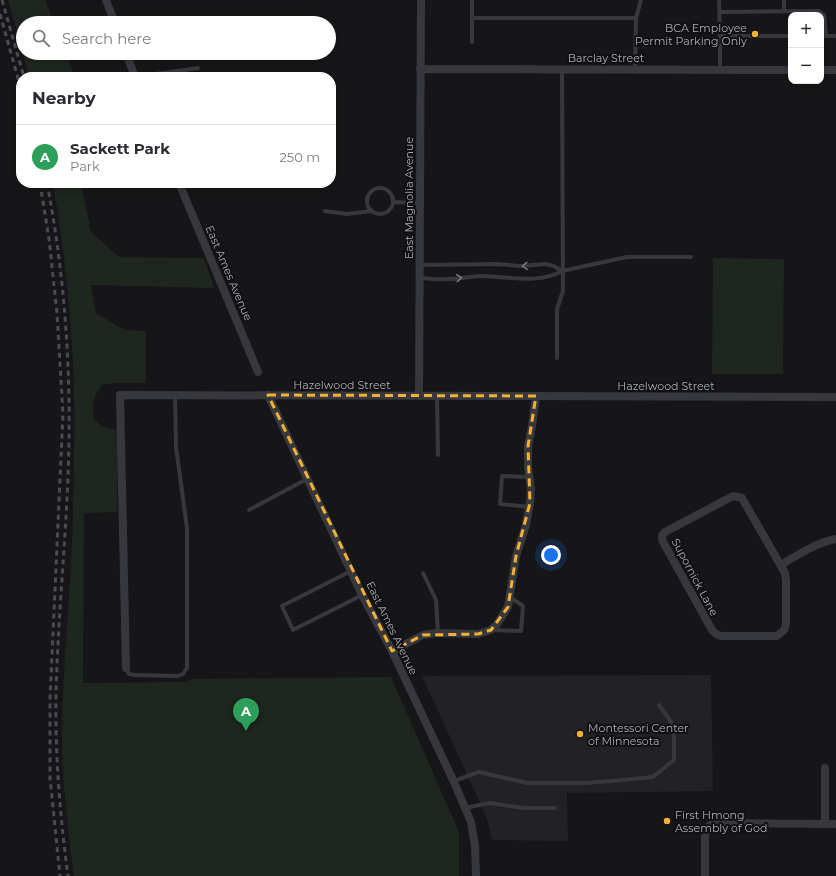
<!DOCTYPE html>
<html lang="en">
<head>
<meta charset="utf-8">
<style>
  :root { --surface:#fff; --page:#f7f7f7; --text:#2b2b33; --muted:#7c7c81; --line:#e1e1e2; --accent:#2563eb }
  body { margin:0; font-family:Montserrat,sans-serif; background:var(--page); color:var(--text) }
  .controls { position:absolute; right:12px; top:12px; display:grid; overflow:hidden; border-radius:8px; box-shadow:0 2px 6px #0003 }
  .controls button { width:36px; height:36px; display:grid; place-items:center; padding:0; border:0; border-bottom:1px solid var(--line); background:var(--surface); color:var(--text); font:20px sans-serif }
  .you { position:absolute; left:551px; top:555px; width:14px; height:14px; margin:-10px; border:3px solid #fff; border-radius:50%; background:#1a73e8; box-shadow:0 0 0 6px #1a73e833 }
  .badge { display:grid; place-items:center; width:26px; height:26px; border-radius:50%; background:var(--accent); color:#fff; font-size:13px; font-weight:700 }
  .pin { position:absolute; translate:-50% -33px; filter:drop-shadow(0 1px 2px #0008) }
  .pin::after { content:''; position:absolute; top:21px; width:14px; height:12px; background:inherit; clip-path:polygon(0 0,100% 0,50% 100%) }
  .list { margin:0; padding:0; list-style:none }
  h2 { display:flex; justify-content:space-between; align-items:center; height:52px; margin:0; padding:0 16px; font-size:17px }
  h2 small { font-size:13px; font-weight:400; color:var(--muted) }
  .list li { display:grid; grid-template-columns:26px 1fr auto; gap:12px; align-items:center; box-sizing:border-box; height:64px; padding:0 16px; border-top:1px solid var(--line) }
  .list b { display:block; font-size:15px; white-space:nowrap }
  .list p { margin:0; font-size:13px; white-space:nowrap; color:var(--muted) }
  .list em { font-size:13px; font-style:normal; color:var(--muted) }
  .icon { flex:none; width:22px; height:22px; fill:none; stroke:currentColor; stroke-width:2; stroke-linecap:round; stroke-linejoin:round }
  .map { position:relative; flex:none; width:836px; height:876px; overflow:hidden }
  .search { position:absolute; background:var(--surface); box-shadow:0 2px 6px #0003; left:16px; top:16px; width:320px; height:44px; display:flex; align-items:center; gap:10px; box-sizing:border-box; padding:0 14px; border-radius:22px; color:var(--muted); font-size:15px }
  .panel { position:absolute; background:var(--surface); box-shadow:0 2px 6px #0003; left:16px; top:72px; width:320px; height:116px; border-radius:16px }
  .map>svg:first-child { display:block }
  .built { fill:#222225 }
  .green { fill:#1e261f }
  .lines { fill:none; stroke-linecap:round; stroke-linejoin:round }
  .lane { stroke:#37383d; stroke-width:4 }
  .street { stroke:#37383d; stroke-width:8 }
  .rail { stroke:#4a4c52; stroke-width:3; stroke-dasharray:5 4; stroke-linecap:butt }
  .oneway { stroke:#757881 }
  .marked { fill:none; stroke:#f2b134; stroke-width:3; stroke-dasharray:8 5; stroke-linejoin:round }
  .poi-dot { fill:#f2b134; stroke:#111113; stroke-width:1.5 }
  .labels { text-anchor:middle; stroke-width:4; stroke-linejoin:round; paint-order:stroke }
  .poi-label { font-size:11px; fill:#a8adb8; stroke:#111113; text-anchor:start }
  .street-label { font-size:11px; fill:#a8adb8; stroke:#111113 }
</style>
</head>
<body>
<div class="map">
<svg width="836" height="876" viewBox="0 0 836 876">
  <rect width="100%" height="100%" fill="#161618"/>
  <path class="built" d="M 711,675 L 713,791 L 567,793 L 568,841 L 492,840 L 486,816 L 422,676 Z"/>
  <path class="green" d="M 8,0 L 45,0 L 54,23 L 23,23 L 23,52 Z
    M 23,53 L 66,53 L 75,77 L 29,77 Z
    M 53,183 L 81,183 L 91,232 L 119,257 L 204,258 L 214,288 L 91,285 L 96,313 L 124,330 L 146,331 L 146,383 L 113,383 L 102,385 C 92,399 92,404 94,420 L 103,427 L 114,429 L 118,432 L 117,512 L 84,513 L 83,683 L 188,682 L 192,679 L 391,677 L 459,832 L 459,876 L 74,876 C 68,830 62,783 62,737 C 62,661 72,586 73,510 C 74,451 76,391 71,332 C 68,282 61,232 53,183 Z
    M 713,258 L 784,259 L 783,374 L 712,374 Z"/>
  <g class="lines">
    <path class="lane" d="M 719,0 L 720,36 L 791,36
      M 784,0 L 784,11
      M 719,12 L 819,11 L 824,15 L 826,36
      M 472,18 L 636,18
      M 720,36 L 720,69
      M 821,36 L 836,36
      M 472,42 L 472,0
      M 635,69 L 636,18 L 641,0
      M 135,77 L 198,68
      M367 201a13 13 0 1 1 26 0a13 13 0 1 1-26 0Z
      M 393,202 L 419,203
      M 325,211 L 347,214 L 371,211
      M 420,265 L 497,264 L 521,266 L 545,264 L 554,266 L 562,271
      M 420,278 C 429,278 438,280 447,279 C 460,279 472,276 484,276 C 509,277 540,284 562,271 L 627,257 L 691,257
      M 557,358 L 557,309 L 563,291 L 562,69
      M 437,396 L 438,455
      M 529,477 L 502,476 L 500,504 L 530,507
      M 249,510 L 307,479
      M 351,571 L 282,606 L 293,630 L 362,595
      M 423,573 L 436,600 L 438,633
      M 491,630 L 521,631 L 523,606 L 510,597
      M 126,668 L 129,674 L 134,675 L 178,676 L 183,674 L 187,668 L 187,528 L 176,447 L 175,395
      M 454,781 L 479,772 L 527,783 L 585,783 L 612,781 L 653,777 L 674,760 L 674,726 L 659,705
      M 465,808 L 490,803 L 524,808 L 555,808"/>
    <path class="street" d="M 106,0 L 115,23
      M 126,53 L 135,77
      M 420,69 L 791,70
      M 821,70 L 836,70
      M 179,183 L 258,372
      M 268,395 L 362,595 L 392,651 L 454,782 L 471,822 L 475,846 L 476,876
      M 419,396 L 421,0
      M 733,496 L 742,498 L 785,573 L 786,581 L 786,624 L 784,630 L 777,636 L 721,636 L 716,634 L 712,630 L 662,540 L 662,536 L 665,532 Z
      M 781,565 C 799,554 816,543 836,539
      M 392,651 L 423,635 L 436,633 L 478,634 L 491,630 L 497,624 L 508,607 L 516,556 L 526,525 L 530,503 L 531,489 L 528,467 L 528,446 L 532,426 L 536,396
      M 126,668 L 120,395 L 836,397
      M 825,824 L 825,768
      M 705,876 L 705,835 L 709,826 L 713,823 L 836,824"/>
    <path class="rail" d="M 2,0 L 24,77
      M 0,14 L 21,89
      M 40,183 L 49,239 L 57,313 L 63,414 L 50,699 L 50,778 L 60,876
      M 47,183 C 63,266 70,352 69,437 C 68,523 58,609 56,695 C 55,755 60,816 68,876"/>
  </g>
  <defs><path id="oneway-chevron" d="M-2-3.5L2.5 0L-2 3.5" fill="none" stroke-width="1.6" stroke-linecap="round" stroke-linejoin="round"/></defs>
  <g class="oneway">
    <use href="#oneway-chevron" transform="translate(525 266) rotate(177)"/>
    <use href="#oneway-chevron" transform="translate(459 278) rotate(-5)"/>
  </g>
  <path class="marked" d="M 268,395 L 536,396 L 528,446 L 530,503 L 516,556 L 508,607 L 491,630 L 478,634 L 423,635 L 392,651 Z"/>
  <g class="poi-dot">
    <circle cx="755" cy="34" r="4"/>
    <circle cx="580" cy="734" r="4"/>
    <circle cx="667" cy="821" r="4"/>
  </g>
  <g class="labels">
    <g class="poi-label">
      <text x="747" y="32" text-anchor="end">BCA Employee<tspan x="747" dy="13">Permit Parking Only</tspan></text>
      <text x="588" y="732">Montessori Center<tspan x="588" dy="13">of Minnesota</tspan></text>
      <text x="675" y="819">First Hmong<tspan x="675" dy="13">Assembly of God</tspan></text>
    </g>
    <g class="street-label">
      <text x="606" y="62">Barclay Street</text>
      <text transform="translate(409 198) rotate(-90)" y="4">East Magnolia Avenue</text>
      <text transform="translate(229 273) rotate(67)" y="4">East Ames Avenue</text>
      <text x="342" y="389">Hazelwood Street</text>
      <text x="666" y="390">Hazelwood Street</text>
      <text transform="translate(695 577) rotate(62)" y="4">Supornick Lane</text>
      <text transform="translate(392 628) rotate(64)" y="4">East Ames Avenue</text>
    </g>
  </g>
</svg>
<div class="controls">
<button>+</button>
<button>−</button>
</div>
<div class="you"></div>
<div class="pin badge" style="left:246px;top:731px;background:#2e9e5b">A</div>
<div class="search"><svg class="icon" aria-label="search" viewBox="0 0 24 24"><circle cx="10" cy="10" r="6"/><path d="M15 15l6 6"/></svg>Search here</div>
<section class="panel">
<h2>Nearby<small></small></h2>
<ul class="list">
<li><span class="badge" style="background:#2e9e5b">A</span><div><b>Sackett Park</b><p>Park</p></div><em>250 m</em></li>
</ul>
</section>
</div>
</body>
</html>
